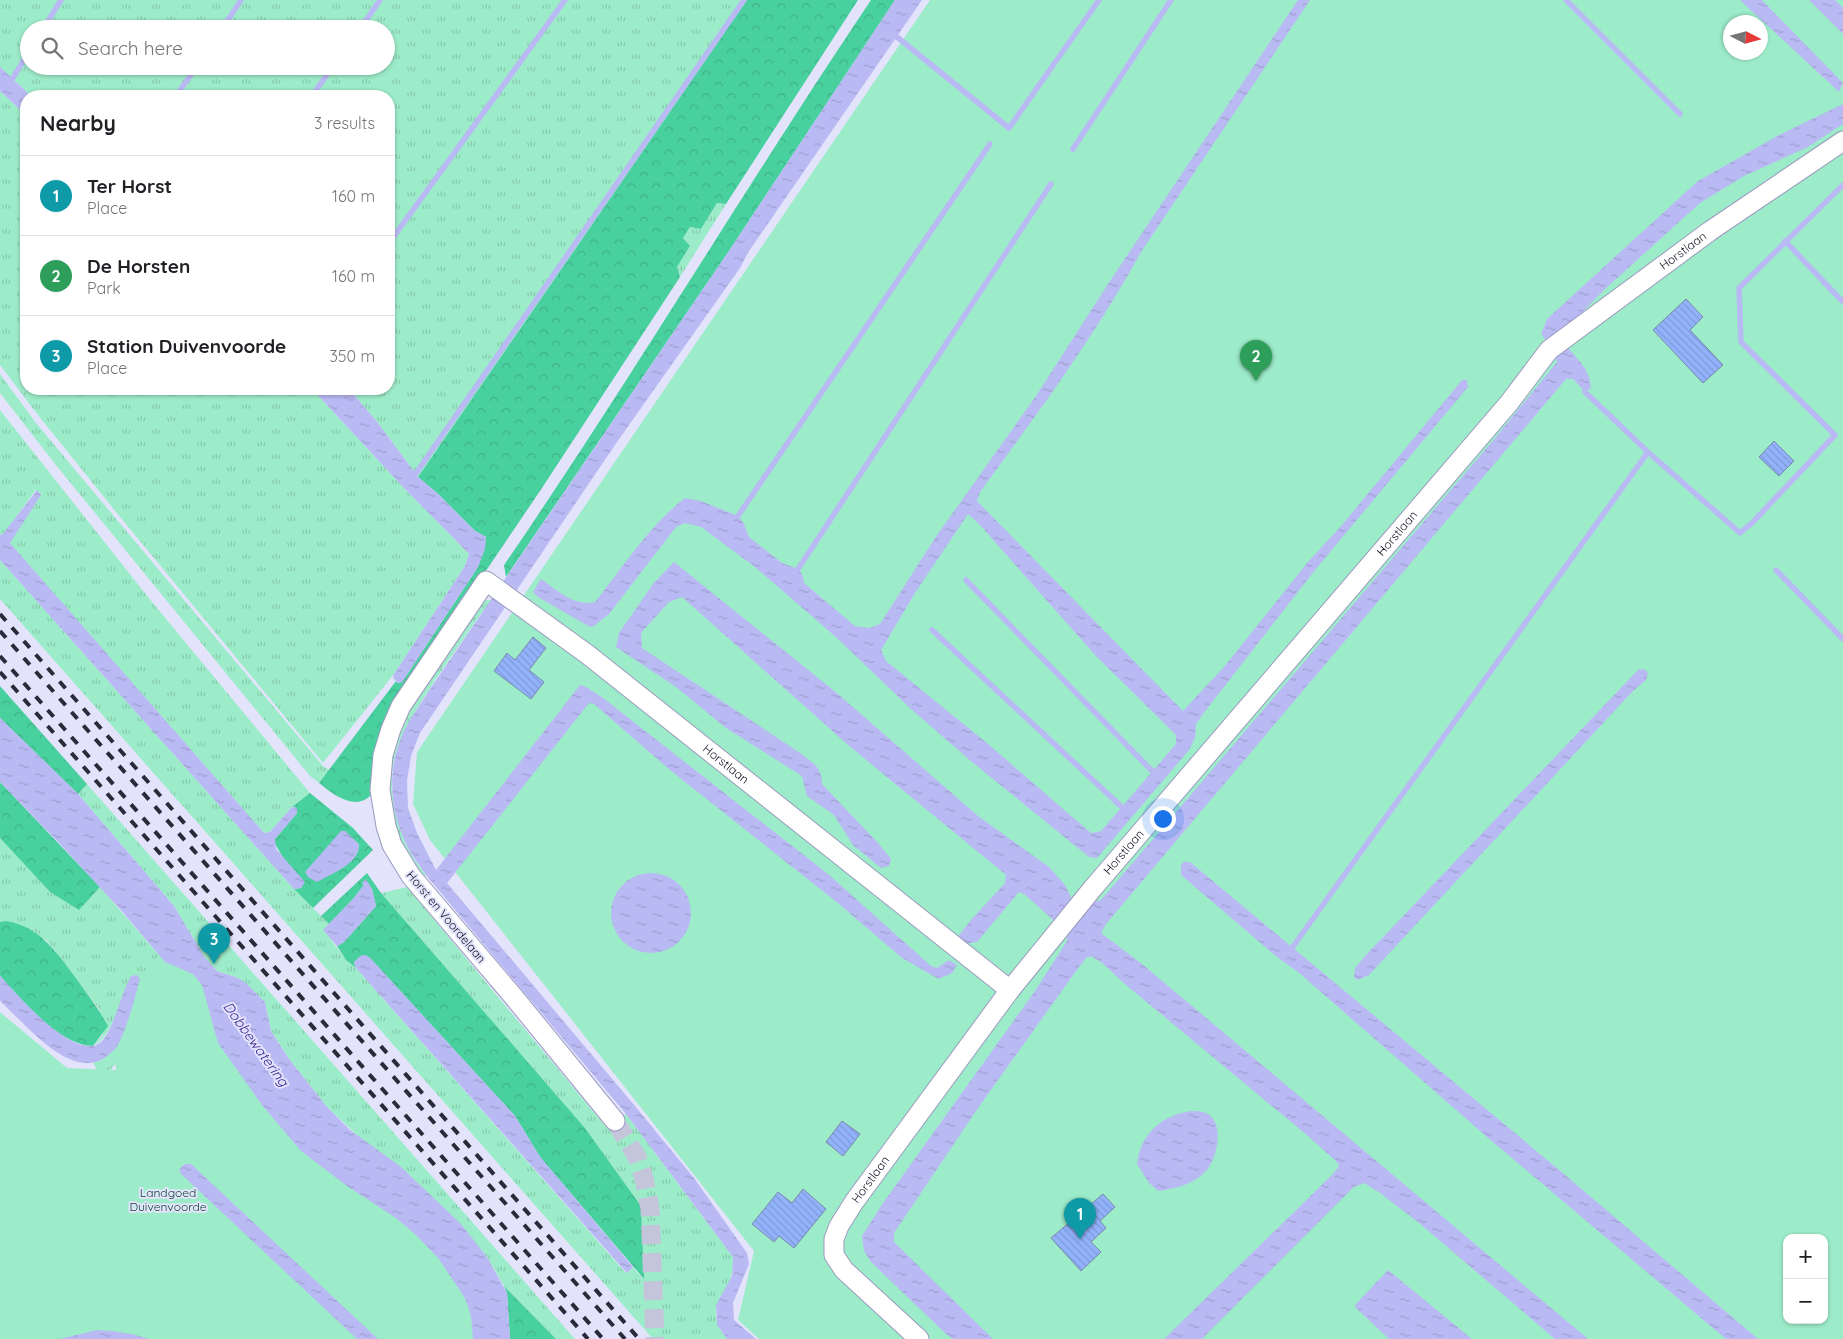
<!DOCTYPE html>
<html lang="en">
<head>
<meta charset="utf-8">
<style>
  :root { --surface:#fff; --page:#f6f6f6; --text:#202124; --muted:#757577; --line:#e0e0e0; --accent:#5e5a26 }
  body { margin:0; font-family:Quicksand,sans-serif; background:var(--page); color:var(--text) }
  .controls { position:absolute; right:15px; bottom:15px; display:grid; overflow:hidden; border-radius:10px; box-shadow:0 1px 4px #0004 }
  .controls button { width:45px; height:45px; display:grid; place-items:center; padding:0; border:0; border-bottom:1px solid var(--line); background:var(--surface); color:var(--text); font:25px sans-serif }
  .compass { position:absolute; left:1723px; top:15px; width:45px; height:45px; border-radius:50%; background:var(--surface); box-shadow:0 1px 4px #0004; rotate:96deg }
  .you { position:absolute; left:1162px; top:818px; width:18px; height:18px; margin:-12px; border:4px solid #fff; border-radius:50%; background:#1a73e8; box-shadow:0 0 0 8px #1a73e833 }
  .badge { display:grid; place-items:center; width:32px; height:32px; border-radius:50%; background:var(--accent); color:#fff; font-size:16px; font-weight:700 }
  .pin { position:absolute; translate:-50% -41px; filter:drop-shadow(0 1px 2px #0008) }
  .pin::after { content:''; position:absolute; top:26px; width:18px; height:15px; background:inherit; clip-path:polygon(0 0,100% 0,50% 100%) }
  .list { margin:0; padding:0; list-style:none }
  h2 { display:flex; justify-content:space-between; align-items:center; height:65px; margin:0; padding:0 20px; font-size:21px }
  h2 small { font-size:16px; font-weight:400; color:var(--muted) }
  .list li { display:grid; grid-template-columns:32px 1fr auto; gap:15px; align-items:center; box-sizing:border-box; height:80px; padding:0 20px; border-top:1px solid var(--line) }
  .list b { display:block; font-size:19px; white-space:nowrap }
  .list p { margin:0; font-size:16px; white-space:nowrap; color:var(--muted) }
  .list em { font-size:16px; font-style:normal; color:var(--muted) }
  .icon { flex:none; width:28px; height:28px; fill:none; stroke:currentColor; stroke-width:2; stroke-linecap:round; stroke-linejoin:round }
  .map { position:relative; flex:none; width:1843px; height:1339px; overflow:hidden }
  .search { position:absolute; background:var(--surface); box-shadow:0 1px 4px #0004; left:20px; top:20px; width:375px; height:55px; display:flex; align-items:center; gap:12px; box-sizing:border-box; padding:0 18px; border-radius:28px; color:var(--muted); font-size:19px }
  .panel { position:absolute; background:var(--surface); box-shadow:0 1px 4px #0004; left:20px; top:90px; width:375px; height:305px; border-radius:20px }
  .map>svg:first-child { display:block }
  .grass { fill:url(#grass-tufts); fill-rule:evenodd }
  .forest { fill:url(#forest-crowns) }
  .green { fill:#9decc9; fill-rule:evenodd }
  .water { fill:url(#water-ripples); fill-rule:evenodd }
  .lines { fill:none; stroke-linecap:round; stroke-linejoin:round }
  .stream { stroke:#b9b9f4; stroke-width:5.5 }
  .building { fill:url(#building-back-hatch); stroke:#7989ab }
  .minor-tunnel { stroke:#c4c5db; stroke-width:19; stroke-dasharray:19 9; stroke-linecap:butt }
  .minor-casing { stroke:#9a9abf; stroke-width:21 }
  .minor { stroke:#fff; stroke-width:19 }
  .rail { stroke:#2a2a39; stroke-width:4; stroke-dasharray:9 9; stroke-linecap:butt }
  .labels { text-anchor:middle; stroke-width:4; stroke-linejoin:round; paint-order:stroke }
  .street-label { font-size:12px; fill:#141421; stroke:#e3e4fc }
  .park-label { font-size:12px; fill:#0d4632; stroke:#e3e4fc }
  .water-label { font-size:14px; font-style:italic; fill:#3c2391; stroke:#e3e4fc }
</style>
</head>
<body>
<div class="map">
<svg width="1843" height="1339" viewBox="0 0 1843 1339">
  <defs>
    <pattern id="grass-tufts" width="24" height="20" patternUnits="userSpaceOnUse" patternTransform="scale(1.25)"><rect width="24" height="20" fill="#9decc9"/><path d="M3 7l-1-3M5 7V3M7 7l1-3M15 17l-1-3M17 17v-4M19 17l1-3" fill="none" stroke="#86caac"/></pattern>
    <pattern id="forest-crowns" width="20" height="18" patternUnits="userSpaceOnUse" patternTransform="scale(1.25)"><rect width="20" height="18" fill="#49d09f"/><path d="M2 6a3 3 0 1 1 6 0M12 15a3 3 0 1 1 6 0" fill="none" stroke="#3fb289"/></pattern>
    <pattern id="water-ripples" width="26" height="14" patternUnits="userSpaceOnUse" patternTransform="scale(1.25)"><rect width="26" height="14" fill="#b9b9f4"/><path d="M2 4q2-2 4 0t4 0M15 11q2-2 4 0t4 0" fill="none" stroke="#9e9ed1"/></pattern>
    <pattern id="building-back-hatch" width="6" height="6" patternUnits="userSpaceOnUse" patternTransform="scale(1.25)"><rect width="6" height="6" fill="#92b3fc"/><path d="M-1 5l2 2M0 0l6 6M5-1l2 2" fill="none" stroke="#7d99d8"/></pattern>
  </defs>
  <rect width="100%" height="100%" fill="#e3e4fc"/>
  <path class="grass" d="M 0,0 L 747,0 L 418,477 L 378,423 L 349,389 L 389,389 L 389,96 L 31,96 L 0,67 ZM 29,29 L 386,29 L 386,66 L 29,66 Z
    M 0,91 L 26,115 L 26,389 L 312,389 L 405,489 L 469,554 L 465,566 L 394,674 L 323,763 L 116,512 L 34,410 L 0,365 Z
    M 717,203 L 726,204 L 680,277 L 677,267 L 690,246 L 683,238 L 690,227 L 701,229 Z
    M 0,374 L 36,423 L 323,766 L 329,770 L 319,783 L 310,776 L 55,464 L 0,393 Z
    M 0,410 L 148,597 L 310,793 L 292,807 L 270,832 L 264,833 L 9,543 L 41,495 L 36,490 L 2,536 L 0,534 Z
    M 0,560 L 294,889 L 329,924 L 324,930 L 346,960 L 356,968 L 626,1273 L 633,1267 L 643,1279 L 641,1206 L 585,1128 L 381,893 L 407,887 L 606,1127 L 626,1114 L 733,1257 C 733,1263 733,1271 731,1277 C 722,1306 704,1306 727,1339 L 653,1339 L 0,599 Z
    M 484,600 L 491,600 C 472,626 454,653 436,679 C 424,698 410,718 401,739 C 385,775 392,815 409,850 C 413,859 421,867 426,875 L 423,878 L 401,845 L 388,803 L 388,766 L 405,715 Z
    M 87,784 L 575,1339 L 556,1339 L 504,1286 L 487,1257 L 327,1107 L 289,1059 L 271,1031 L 265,1002 L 238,978 L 217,971 L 205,958 L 174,906 L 78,794 Z
    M 0,838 L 50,892 L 79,909 L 100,887 L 165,962 L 132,1045 L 105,1076 L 98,1071 L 93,1063 L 102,1060 L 124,988 C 117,1008 113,1036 93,1046 L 103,1035 L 99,1009 L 61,958 L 46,940 L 6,921 L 0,922 Z"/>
  <path class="forest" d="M 747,0 L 858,0 L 726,204 L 717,203 L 701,229 L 690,227 L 683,238 L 690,246 L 677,267 L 680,277 L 542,488 L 406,689 L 370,796 C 355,811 332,794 319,783 L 396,681 L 398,683 L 402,682 L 478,567 L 486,537 L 475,531 L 438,494 L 418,477 Z
    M 871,0 L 895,0 L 731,248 L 506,577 L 504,565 C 631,380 746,186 871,0 Z
    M 0,686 L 87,784 L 78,794 L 0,718 Z
    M 0,782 L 100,887 L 79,910 L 50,892 L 0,838 Z
    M 310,793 L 353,828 L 373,850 L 313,908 L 294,889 L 301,888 L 275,844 L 275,839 L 297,813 L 295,807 L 292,807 Z
    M 367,873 L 381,893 L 585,1128 L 641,1206 L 644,1279 L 540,1157 L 515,1116 L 370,958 L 365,955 L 354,962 L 356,968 L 346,960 L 337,946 L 344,942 L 376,906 L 372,889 L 362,883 L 364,885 L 353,899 L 329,924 L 321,916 Z
    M 6,921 C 40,926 59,955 78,981 C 89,996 99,1010 108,1026 L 93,1046 C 60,1046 22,1000 0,976 L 0,922 Z
    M 504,1286 L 556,1339 L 510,1339 L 507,1293 Z"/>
  <path class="green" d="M 930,0 L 1843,0 L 1843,1339 L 759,1339 L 738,1320 L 754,1251 L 430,840 L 413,804 L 417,752 ZM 1730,22 L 1760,22 L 1760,52 L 1730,52 ZM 1787,1238 L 1824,1238 L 1824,1320 L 1787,1320 Z
    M 169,943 L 469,1266 L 489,1339 L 0,1339 L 0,1012 L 67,1068 L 116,1070 L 115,1060 L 133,986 Z"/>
  <path class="water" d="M 895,0 L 922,0 L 749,251 L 740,268 L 617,442 L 420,733 L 411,756 L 407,781 L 408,808 L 417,833 L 436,870 L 580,685 L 586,687 L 603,698 L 828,874 L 931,966 L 937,968 L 949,960 L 957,965 L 952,973 L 939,979 L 902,958 L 839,904 L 670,770 L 594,704 L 589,703 L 447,883 L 635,1106 L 694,1178 L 747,1253 L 749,1264 L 733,1303 L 734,1320 L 756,1339 L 727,1339 L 717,1325 L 716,1305 L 732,1276 L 733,1257 L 626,1114 L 426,875 C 421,867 414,859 409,850 C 391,815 386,775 401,738 C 407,722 419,707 428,692 L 731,248 Z
    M 1298,0 L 1310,0 L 1141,252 C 1095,336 1037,414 980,492 L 977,501 L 1183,711 L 1224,667 L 1308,562 L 1342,525 L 1462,380 L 1467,380 L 1468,387 L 1315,570 L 1206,710 L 1196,724 L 1195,738 L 1189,750 L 1097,858 L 1089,857 L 972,762 L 911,709 L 837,638 L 755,567 L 701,527 L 685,523 L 676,527 L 609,614 L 594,626 L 590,627 L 538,597 L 533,592 L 541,579 C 557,590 574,607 595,602 C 623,567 649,526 685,498 L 701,501 L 738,516 L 743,522 L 749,537 L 782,563 L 798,569 L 802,574 L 804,583 L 855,626 L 870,628 L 880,624 L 935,538 L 1036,396 L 1108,284 ZM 968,514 L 980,525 L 1095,655 L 1176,735 L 1176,744 L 1101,831 L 1091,833 L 988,744 L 886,661 L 881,650 L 915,593 Z
    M 1740,0 L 1762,0 L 1843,83 L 1839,92 Z
    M 1809,0 L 1835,0 L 1843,8 L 1843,34 Z
    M 0,67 L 31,96 L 26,96 L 26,115 L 0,91 Z
    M 1843,104 L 1843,124 L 1808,147 L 1744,176 L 1700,203 L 1604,290 L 1559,336 C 1570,354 1590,365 1591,388 L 1585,392 L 1573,379 L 1566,379 L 1106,924 L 1101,933 L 1142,964 L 1588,1339 L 1555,1339 L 1418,1222 L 1380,1193 L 1364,1183 L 1354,1187 L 1202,1339 L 1164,1339 L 1333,1174 L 1339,1166 L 1337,1162 L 1308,1136 L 1126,985 L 1101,962 L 1091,956 L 1086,958 L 1076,971 L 978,1108 L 894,1233 L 894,1242 L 993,1339 L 953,1339 L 945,1333 L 871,1262 L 864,1251 L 862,1236 L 883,1203 L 1035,991 L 1067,941 L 1067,932 L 1024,894 L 1019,892 L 977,942 L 964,944 L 957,938 L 970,921 L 1005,883 L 1006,875 L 848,745 L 682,597 L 669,602 L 641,633 L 642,648 L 803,755 C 814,764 822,768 822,784 L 878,843 L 891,859 L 889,866 L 881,868 L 853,845 L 834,815 L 807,796 L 802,776 L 726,728 L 676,687 L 616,647 L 619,633 L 653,584 L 674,562 L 838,694 L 978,816 L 1049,867 L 1065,885 L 1073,901 L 1092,903 L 1101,900 L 1496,437 L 1557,362 L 1552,348 L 1541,334 L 1547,319 L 1698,181 L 1779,135 Z
    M 312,389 L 349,389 L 378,423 L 418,477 L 438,494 L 475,531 L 486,537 L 485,549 L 478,567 L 402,682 L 398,683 L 393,678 L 394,674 L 465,566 L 469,554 L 405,489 Z
    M 37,490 L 41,495 L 10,543 L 264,833 L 270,832 L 292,807 L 297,808 L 297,813 L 275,839 L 276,849 L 305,882 L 301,888 L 294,889 L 0,560 L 0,534 L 2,535 Z
    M 1639,669 L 1646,670 L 1648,674 L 1646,680 L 1632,692 L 1369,975 L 1358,980 L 1354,977 L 1355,968 L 1365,956 Z
    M 0,718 L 78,794 L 174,906 L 205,958 L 217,971 L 238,978 L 247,984 L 265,1002 L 271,1031 L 289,1059 L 327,1107 L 350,1130 L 400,1166 L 461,1224 L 487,1257 L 507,1293 L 510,1339 L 473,1339 L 471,1316 L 465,1298 L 438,1258 L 416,1235 L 396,1218 L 347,1186 L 301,1151 L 262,1105 L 218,1043 L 202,985 L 193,974 L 165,962 L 120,909 L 60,844 L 0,782 Z
    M 341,831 L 345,831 L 359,844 C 361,863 331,874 317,882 L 308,877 L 305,872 Z
    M 1184,862 L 1190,862 L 1558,1169 L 1758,1339 L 1726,1339 L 1494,1143 L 1298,972 L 1277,957 L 1181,875 L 1181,865 Z
    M611 913a40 40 0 1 1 80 0a40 40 0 1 1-80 0Z
    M 366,879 L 372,889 L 376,906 L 344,942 L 337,946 L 323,930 L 353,899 L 364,885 L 362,883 Z
    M 365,955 L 370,958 L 515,1116 L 540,1157 L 633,1267 L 627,1273 L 356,968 L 354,962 L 360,956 Z
    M 137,975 L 140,979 C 135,997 126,1033 116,1048 C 114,1051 110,1053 107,1056 C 72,1084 24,1022 0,1001 L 0,976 C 16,993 79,1068 103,1040 C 114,1027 121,994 131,976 Z
    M 1191,1111 C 1194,1111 1199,1111 1203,1112 C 1226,1119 1218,1155 1207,1170 C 1195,1184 1175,1189 1158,1191 L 1149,1183 L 1137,1164 C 1141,1133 1161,1116 1191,1111 Z
    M 185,1164 L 191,1164 L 378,1339 L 357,1339 L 181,1174 L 179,1169 Z
    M 1388,1270 L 1472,1339 L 1389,1339 L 1356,1308 L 1355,1305 Z
    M 97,1330 C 115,1331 132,1333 149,1339 L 60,1339 Z"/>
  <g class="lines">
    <path class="stream" d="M 1566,0 L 1680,114
      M 43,29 L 61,0
      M 222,29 L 241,0
      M 360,29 L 380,0
      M 897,37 L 1009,128 L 1099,0
      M 9,84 L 29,52
      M 176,96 L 197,66
      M 312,96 L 333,66
      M 1073,149 L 1171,0
      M 1785,241 L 1843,302
      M 389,243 L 565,0
      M 1585,392 L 1648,452 L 1740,533 L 1752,523 L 1835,435 L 1741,342 L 1739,288 L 1843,185
      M 412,479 L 744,0
      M 738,516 L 990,144
      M 798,569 L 1051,184
      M 1776,570 L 1843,639
      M 966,580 L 1155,774
      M 932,630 L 1125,810
      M 1292,948 L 1648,452"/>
  </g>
  <path class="building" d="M 1686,299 L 1703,317 L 1690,330 L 1723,365 L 1703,383 L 1653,330 Z
    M 1774,441 L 1794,461 L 1779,476 L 1759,457 Z
    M 533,637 L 546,648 L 529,670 L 544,682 L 531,699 L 494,671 L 507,653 L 515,660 Z
    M 842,1121 L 860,1134 L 843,1156 L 826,1142 Z
    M 803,1189 L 826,1209 L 794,1248 L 779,1236 L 774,1242 L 752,1224 L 778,1192 L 792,1203 Z
    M 1103,1194 L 1115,1207 L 1100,1221 L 1106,1228 L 1091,1242 L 1101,1252 L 1081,1271 L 1051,1238 Z"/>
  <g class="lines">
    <path class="minor-tunnel" d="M 615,1121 L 637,1157 L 644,1178 L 650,1209 L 655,1339"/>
    <g class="minor-casing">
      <g id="minor">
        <path id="s1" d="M 615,1121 L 513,996 L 411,876 L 392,845 L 386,826 L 380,790 L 383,755 L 391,729 L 401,706 L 486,581 L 587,654 L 1010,990"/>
        <path id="s2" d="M 919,1339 L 844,1270 L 834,1255 L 834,1239 L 839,1226 L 854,1202 L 1010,990 L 1093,888 L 1509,403 L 1549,350 L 1710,231 L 1843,141"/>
      </g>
    </g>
    <use href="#minor" class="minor"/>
    <path class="rail" d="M 0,614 L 639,1339
      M 0,631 L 625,1339
      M 0,656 L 603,1339
      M 0,672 L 588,1339"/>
  </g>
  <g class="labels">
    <g class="street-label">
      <text dy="4" stroke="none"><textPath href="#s2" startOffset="1445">Horstlaan</textPath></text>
      <text dy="4" stroke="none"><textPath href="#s2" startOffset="1040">Horstlaan</textPath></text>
      <text dy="4" stroke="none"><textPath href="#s1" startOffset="952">Horstlaan</textPath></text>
      <text dy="4" stroke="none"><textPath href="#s2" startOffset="620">Horstlaan</textPath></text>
      <text transform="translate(446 917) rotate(50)" y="4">Horst en Voordelaan</text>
      <text dy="4" stroke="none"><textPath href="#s2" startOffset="206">Horstlaan</textPath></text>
    </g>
    <g class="park-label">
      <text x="168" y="1197">Landgoed<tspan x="168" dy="14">Duivenvoorde</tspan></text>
    </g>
    <g class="water-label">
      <text transform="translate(256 1044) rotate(54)" y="5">Dobbewatering</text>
    </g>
  </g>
</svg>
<div class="controls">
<button>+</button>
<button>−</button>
</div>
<svg class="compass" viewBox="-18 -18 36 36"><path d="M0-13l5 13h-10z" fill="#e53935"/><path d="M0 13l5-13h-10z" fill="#757577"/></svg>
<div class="you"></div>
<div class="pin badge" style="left:1080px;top:1239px;background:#0f9aa8">1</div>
<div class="pin badge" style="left:1256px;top:381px;background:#2e9e5b">2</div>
<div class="pin badge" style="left:214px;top:964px;background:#0f9aa8">3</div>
<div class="search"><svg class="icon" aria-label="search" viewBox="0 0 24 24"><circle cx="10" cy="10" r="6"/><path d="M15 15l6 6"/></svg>Search here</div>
<section class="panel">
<h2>Nearby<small>3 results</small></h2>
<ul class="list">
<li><span class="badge" style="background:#0f9aa8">1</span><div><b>Ter Horst</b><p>Place</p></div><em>160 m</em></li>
<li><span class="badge" style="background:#2e9e5b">2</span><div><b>De Horsten</b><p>Park</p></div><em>160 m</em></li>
<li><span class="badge" style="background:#0f9aa8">3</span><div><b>Station Duivenvoorde</b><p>Place</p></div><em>350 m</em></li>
</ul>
</section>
</div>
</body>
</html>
